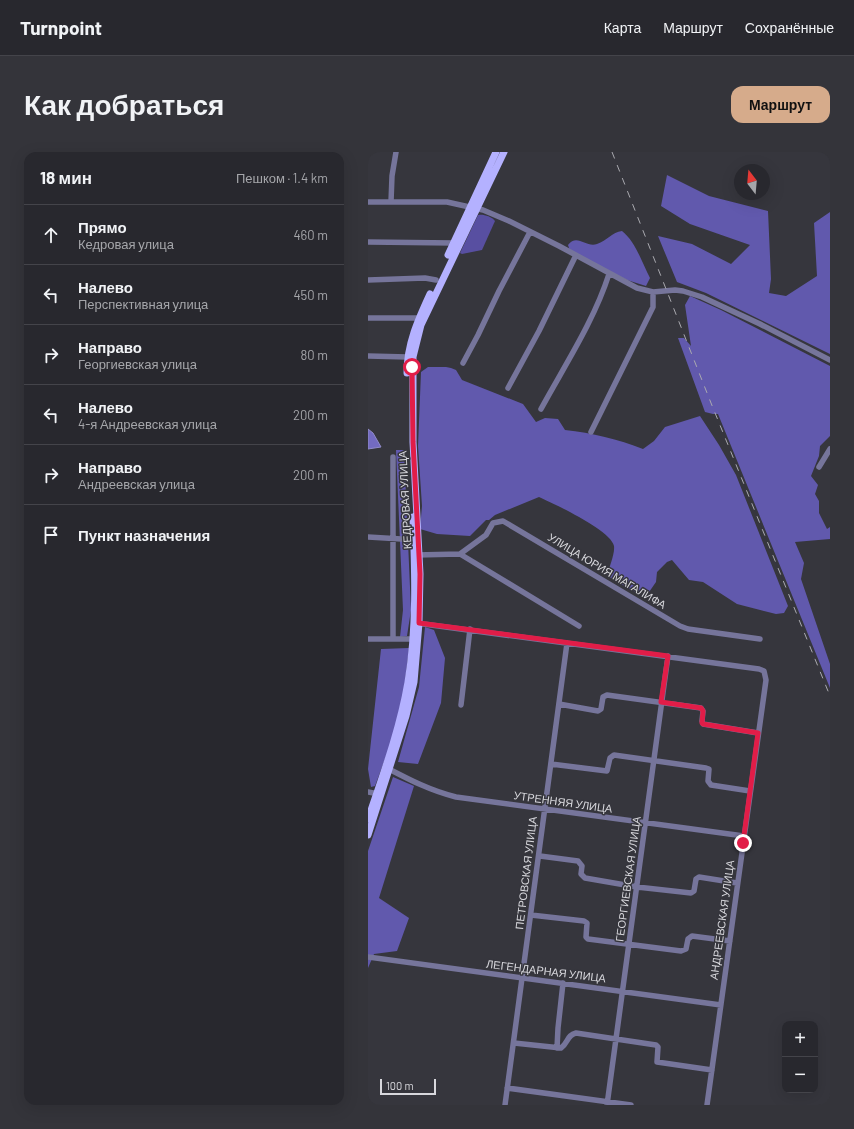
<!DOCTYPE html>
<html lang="ru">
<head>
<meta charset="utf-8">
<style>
  :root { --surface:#28282e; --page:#34343a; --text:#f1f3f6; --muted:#a5a6aa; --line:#44444a; --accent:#d6ab8b }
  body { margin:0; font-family:Barlow,sans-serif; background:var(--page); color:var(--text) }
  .controls { position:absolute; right:12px; bottom:12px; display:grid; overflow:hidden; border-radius:8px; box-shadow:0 4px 16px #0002 }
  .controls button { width:36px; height:36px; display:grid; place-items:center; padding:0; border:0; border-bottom:1px solid var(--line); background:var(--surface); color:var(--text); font:20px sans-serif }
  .compass { position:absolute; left:366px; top:12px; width:36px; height:36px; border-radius:50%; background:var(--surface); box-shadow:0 4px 16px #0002; rotate:344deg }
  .scale { position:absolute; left:12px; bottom:10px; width:56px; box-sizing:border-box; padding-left:4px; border:2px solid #d8d8dd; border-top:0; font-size:11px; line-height:14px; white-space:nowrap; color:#d8d8dd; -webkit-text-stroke:3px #36363d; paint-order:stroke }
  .stop { position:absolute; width:12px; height:12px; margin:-9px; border:3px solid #e11d48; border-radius:50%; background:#fff }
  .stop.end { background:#e11d48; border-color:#fff; box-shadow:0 1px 4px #0008 }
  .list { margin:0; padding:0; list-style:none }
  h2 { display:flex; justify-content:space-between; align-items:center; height:52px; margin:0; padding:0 16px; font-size:17px }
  h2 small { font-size:13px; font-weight:400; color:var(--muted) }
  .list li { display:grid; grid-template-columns:26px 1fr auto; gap:12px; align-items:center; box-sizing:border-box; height:60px; padding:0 16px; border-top:1px solid var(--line) }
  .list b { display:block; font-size:15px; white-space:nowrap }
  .list p { margin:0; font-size:13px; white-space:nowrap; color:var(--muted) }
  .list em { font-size:13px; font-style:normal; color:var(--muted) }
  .icon { flex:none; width:22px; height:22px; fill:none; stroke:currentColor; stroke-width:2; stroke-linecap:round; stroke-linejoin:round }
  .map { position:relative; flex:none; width:462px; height:953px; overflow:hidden; border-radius:12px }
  header { display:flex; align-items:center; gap:24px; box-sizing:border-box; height:56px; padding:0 20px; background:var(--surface); border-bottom:1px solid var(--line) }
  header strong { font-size:19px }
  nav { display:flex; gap:22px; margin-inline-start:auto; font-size:14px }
  .intro { display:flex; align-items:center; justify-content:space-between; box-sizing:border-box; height:96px; padding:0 24px }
  h1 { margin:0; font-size:28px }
  .button { padding:10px 18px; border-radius:12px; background:var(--accent); color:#111; font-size:14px; font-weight:700 }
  main { display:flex; gap:24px; padding:0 24px }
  aside { flex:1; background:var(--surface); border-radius:12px; box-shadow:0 4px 16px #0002 }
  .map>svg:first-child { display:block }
  .green { fill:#584fa1 }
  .forest { fill:#6159ad }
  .water { fill:#736bc1; stroke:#918cc9 }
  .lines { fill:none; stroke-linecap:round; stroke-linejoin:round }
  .minor { stroke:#76759b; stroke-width:5.5 }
  .major { stroke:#b4b1ff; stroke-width:7 }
  .rail { stroke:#aaaab0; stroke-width:1; stroke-dasharray:7 7; stroke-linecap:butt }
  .route { stroke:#e11d48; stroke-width:5 }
  .labels { text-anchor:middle; stroke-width:3; stroke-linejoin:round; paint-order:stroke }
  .street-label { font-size:11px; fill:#d8d8dd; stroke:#36363d }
</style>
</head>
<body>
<header>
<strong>Turnpoint</strong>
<nav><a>Карта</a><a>Маршрут</a><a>Сохранённые</a></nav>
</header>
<div class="intro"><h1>Как добраться</h1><a class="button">Маршрут</a></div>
<main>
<aside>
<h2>18 мин<small>Пешком · 1.4 km</small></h2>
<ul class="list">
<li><svg class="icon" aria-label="ahead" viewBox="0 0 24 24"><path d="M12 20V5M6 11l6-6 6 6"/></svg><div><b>Прямо</b><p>Кедровая улица</p></div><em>460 m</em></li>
<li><svg class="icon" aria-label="left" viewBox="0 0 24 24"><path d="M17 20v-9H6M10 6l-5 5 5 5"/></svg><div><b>Налево</b><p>Перспективная улица</p></div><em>450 m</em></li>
<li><svg class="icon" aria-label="right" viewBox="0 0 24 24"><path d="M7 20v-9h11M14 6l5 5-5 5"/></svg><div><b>Направо</b><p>Георгиевская улица</p></div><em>80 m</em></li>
<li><svg class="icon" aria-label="left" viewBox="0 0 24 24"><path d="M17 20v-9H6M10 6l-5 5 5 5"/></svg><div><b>Налево</b><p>4-я Андреевская улица</p></div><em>200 m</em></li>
<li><svg class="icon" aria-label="right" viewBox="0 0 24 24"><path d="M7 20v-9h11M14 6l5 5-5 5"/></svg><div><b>Направо</b><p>Андреевская улица</p></div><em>200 m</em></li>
<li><svg class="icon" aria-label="arrive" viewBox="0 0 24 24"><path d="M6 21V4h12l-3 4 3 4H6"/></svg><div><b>Пункт назначения</b></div></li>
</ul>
</aside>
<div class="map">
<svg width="462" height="953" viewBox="0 0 462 953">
  <rect width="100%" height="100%" fill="#36363d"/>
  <path class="green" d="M 110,63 C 115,62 123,64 127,69 L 114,98 L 94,102 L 92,101 Z"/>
  <path class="forest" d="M 299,23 L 341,44 L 400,59 L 403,127 L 401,141 L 418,144 L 449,124 L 446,71 L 462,60 L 462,202 L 338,141 L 309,130 L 290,84 L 324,92 L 363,112 L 382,93 L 322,72 L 293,54 Z
    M 254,79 C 268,90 274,111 282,126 L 278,134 L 259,128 L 202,99 L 200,93 C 209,81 218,96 229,92 C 239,89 244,80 254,79 Z
    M 322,144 L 353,158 L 462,214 L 462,284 L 452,294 L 451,304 L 443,324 L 450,333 L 447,342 L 451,349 L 451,361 L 459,377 L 462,375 L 462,387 L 427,390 L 436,411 L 433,427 L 462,512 L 462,536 L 350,262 L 345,262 L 337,260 L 310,186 L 316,186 L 323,194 L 317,153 Z
    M 60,215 L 78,215 L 83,216 L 88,218 L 94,228 L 155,252 L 168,270 L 177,266 L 190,267 L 197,278 C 224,281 250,287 275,297 L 286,289 L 297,275 L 332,264 L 351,293 L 368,323 L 420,454 L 416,461 L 408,462 L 369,452 L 335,430 L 321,428 L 304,408 L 299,410 L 289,420 L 288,430 L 279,443 L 271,442 L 239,424 C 241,415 247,402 246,394 C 243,378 186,352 171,345 L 127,363 L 121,368 L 118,368 L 102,384 L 69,382 L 52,377 L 54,354 L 50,294 L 53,220 Z
    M 28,298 L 36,298 L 43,458 L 39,484 L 32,485 L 35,458 Z
    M 57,475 L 66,478 L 77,506 L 73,551 L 50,612 L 30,610 L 51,535 Z
    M 41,496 L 36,538 L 24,588 L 7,634 L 3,635 L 0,617 L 13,497 Z
    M 25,625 L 46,634 L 11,746 L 41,766 L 29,799 L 6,802 L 0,816 L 0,699 Z"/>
  <path class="water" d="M 0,277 L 5,281 L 13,295 L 0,297 Z"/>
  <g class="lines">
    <path class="minor" d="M 0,50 L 79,50 L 115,58 L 141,69 L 191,94 L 269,136 L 285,140 L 307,138 L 315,139 L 334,145 L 392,172 L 462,208
      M 23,50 L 24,24 L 28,0
      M 0,90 L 86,91
      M 0,128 L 57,126 L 68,128
      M 0,166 L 51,166
      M 0,204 L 40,205
      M 95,211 L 110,183 L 131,139 L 162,80
      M 140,236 L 171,179 L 208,103
      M 173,257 C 197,213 226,169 241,122
      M 223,280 L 285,155 L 285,140
      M 25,305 L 25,487
      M 451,315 L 462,297
      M 0,385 L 50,388
      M 92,402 L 118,383 L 125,371 L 135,369 L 312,474 L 320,477 L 392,487
      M 48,403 L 92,402 L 211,474
      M 48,471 L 391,517 L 396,519 L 398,528 L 339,953
      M 0,487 L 47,487
      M 191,552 L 230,559 L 233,557 L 235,545 L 239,543 L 333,556 L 335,559 L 334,569 L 335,572 L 390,581
      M 93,553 L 102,477
      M 183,612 L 239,619 L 242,606 L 246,603 L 338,616 L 341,617 L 340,629 L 343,633 L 382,639
      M 19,616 C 42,628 63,639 88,645 L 376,684
      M 0,640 L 11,642
      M 172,704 L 210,709 L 214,714 L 213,722 L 217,726 L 269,735 L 323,741 L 326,739 L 328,727 L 331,725 L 369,731
      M 163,763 L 216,769 L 219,771 L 218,785 L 220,787 L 313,799 L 318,797 L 320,787 L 324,784 L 362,789
      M 0,805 L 353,853
      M 146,891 L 193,896 C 200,891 199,883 208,881 L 288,893 L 290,895 L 289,910 L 344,918
      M 189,896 L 190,876 L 195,831
      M 139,936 L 263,953
      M 137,953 L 199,491
      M 239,953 L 300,504"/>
    <path class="major" d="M 80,103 L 128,0
      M 39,221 C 39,192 50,168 62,142
      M 0,667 C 15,623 32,577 40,530 C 49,475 47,420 45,365
      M 0,683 L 38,564 L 46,530 L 51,471 L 52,422 L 45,290 L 45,205 L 53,173 L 136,0"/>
    <path class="rail" d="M 244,0 L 343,251 L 462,544"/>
  </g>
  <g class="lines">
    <path class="route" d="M 44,215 L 45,290 L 52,422 L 51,471 L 300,504 L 293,550 L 333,556 L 335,559 L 334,571 L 335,572 L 390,581 L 375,691"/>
  </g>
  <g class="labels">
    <g class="street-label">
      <text transform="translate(37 348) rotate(-93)" y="4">КЕДРОВАЯ УЛИЦА</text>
      <text transform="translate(239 419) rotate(31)" y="4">УЛИЦА ЮРИЯ МАГАЛИФА</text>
      <text transform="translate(195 650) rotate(8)" y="4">УТРЕННЯЯ УЛИЦА</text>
      <text transform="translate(158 721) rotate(-83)" y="4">ПЕТРОВСКАЯ УЛИЦА</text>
      <text transform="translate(260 727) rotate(-82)" y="4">ГЕОРГИЕВСКАЯ УЛИЦА</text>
      <text transform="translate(354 768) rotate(-82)" y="4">АНДРЕЕВСКАЯ УЛИЦА</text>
      <text transform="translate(178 819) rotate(7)" y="4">ЛЕГЕНДАРНАЯ УЛИЦА</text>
    </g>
  </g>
</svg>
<div class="controls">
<button>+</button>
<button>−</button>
</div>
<svg class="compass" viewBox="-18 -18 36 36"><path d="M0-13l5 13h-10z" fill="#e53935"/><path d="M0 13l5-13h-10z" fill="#a5a6aa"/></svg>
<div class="scale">100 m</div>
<div class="stop" style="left:44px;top:215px"></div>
<div class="stop end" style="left:375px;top:691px"></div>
</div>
</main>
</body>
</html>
